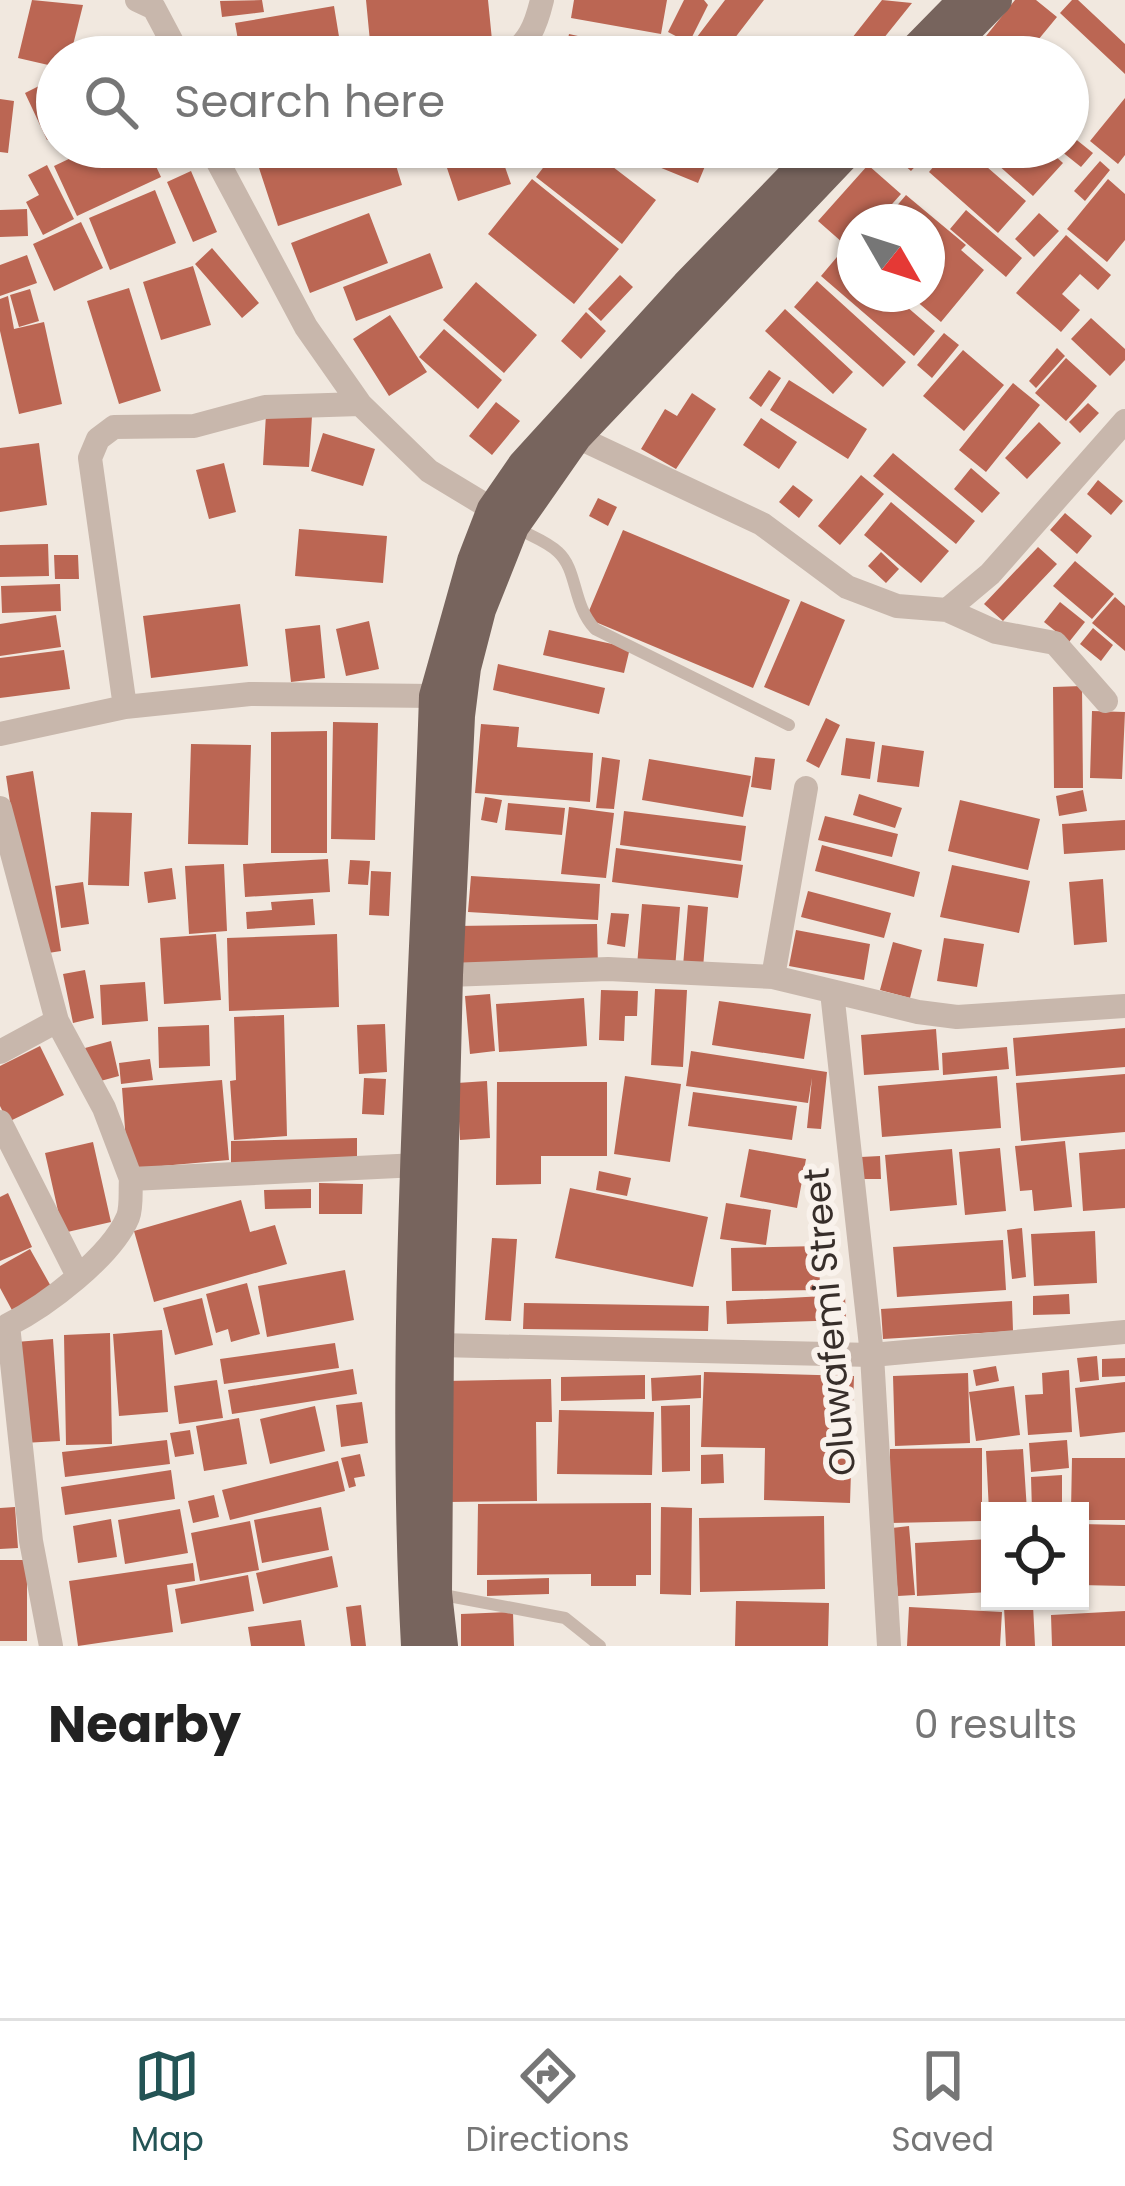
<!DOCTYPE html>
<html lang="en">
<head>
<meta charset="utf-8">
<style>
  :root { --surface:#fff; --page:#f6f6f6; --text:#222; --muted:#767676; --line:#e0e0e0; --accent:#235455 }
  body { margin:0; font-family:Poppins,sans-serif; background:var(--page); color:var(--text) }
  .controls { position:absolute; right:36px; bottom:36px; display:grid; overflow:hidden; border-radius:0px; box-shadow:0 3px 9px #0004 }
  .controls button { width:108px; height:108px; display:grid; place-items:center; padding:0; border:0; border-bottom:3px solid var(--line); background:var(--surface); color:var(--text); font:60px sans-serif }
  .compass { position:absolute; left:837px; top:204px; width:108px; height:108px; border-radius:50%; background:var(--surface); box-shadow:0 3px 9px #0004; rotate:129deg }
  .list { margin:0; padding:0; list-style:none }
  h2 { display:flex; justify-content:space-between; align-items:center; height:156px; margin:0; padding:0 48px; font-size:51px }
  h2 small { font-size:39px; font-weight:400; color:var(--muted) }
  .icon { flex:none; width:66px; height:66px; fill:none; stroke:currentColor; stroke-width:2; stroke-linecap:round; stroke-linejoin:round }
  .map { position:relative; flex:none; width:1125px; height:1646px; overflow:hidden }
  .search { position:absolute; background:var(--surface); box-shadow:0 3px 9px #0004; left:36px; right:36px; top:36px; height:132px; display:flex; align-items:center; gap:30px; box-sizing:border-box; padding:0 42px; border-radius:66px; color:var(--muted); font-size:45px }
  .sheet { height:372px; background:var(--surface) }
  nav { display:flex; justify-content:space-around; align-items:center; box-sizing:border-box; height:168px; border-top:3px solid var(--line); background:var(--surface); font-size:33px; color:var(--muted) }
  nav a { display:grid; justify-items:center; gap:6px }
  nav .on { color:var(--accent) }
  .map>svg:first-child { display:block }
  .building { fill:#bb6653 }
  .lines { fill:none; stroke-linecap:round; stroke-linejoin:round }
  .service { stroke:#c8b7ac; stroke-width:12 }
  .minor { stroke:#c8b7ac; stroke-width:24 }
  .primary { stroke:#77645d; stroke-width:30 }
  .labels { text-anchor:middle; stroke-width:12; stroke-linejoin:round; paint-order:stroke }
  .street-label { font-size:36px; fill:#372e2a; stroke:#f9f2ec }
</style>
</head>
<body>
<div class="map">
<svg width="1125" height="1646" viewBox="0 0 1125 1646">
  <rect width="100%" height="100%" fill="#f1e8df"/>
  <path class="building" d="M 32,0 L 83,5 L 70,57 L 57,57 L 57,67 L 18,58 Z
    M 262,0 L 264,12 L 222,17 L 220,1 Z
    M 366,0 L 488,0 L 492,40 L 371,52 Z
    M 574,0 L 667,0 L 661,34 L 571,18 Z
    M 684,0 L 704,0 L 708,5 L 689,43 L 668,32 Z
    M 725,0 L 764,0 L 721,56 L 697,37 Z
    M 882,0 L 912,3 L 871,54 L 852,38 Z
    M 1015,0 L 1036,0 L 1057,17 L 1024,57 L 1001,57 L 982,41 Z
    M 1072,0 L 1078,0 L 1125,44 L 1125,74 L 1060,13 Z
    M 334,6 L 342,55 L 241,57 L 235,23 Z
    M 569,34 L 663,55 L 662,57 L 564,57 Z
    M 57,77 L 57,135 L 47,140 L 25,93 Z
    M 1125,98 L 1125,155 L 1118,164 L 1090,141 Z
    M 0,99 L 14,101 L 8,153 L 0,152 Z
    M 1068,133 L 1093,153 L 1081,167 L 1056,147 L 1068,147 Z
    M 94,147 L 147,147 L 161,177 L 77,216 L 54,166 Z
    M 322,147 L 374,147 L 380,167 L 395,162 L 402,185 L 278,226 L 259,168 Z
    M 440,147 L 498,147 L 511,184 L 458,201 Z
    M 559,147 L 587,147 L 656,200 L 622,244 L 536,177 Z
    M 610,147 L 713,147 L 698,183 Z
    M 902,147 L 933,147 L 911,171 L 894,156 Z
    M 950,147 L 964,147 L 1026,201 L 998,233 L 929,172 Z
    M 978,147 L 1045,147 L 1063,163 L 1033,196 Z
    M 1100,161 L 1110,170 L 1085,201 L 1074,191 Z
    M 47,165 L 74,219 L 43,235 L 26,202 L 39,195 L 28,175 Z
    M 868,165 L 901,194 L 876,222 L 855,222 L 855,245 L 851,250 L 818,221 Z
    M 191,171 L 217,232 L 193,242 L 167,182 Z
    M 532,179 L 619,249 L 574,304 L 488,234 Z
    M 1108,179 L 1125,194 L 1125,240 L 1107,262 L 1067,229 Z
    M 155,190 L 176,243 L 110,270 L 89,218 Z
    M 906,195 L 966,245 L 961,250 L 984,270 L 941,322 L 908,294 L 927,294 L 927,222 L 883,222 Z
    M 27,209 L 28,236 L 0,237 L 0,210 Z
    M 966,210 L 1022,258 L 1006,277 L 950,229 Z
    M 369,213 L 388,263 L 310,293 L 291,243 Z
    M 1039,213 L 1059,231 L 1034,257 L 1015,239 Z
    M 81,222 L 103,268 L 54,291 L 33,244 Z
    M 1066,235 L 1111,275 L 1098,290 L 1080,274 L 1062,294 L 1080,310 L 1061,332 L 1016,293 Z
    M 212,248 L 259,303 L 242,318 L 195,264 Z
    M 842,251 L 855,262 L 855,294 L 892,294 L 935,331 L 914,356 L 821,276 Z
    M 430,253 L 443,288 L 356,321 L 343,287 Z
    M 27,255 L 37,283 L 0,296 L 0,265 Z
    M 193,266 L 211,325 L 161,340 L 143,282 Z
    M 620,275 L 633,287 L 601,321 L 588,309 Z
    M 817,281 L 906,362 L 883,387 L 794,307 Z
    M 476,282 L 537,335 L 504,373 L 443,320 Z
    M 129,288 L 161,391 L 119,404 L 87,301 Z
    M 30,289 L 39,321 L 19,327 L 10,295 Z
    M 8,296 L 14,329 L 44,322 L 62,404 L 19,414 L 0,331 L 0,299 Z
    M 785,309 L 853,372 L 833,394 L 765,331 Z
    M 586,312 L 606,331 L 581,359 L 561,341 Z
    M 390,315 L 427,372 L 389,396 L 353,339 Z
    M 1091,318 L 1125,349 L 1125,360 L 1110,376 L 1071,339 Z
    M 444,329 L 502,380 L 478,409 L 419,357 Z
    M 944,333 L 959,345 L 932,378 L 917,365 Z
    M 1057,348 L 1065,356 L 1036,388 L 1029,381 Z
    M 963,350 L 1004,385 L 964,431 L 923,396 Z
    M 1066,358 L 1097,386 L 1066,421 L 1035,393 Z
    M 769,370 L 781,378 L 761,407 L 749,398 Z
    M 789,380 L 867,429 L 848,459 L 770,410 Z
    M 1013,383 L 1040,405 L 986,472 L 959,450 Z
    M 692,393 L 716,409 L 676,469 L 641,449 L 665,409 L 677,416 Z
    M 496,402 L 520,421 L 492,455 L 469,436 Z
    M 1088,403 L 1099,413 L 1080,433 L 1069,422 Z
    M 266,414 L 312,416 L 309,467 L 263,465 Z
    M 761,418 L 797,442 L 779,469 L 743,445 Z
    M 1039,422 L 1061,443 L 1027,479 L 1005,458 Z
    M 323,433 L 375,449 L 363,486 L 311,471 Z
    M 39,443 L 47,505 L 0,512 L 0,448 Z
    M 893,453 L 975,521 L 956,544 L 873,476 Z
    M 224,463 L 236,512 L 209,519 L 196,470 Z
    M 971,468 L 1000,493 L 982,513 L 954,489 Z
    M 861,475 L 884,494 L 840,545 L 818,526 Z
    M 1098,480 L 1123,501 L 1111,515 L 1087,494 Z
    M 793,485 L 813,500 L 799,518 L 779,502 Z
    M 598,498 L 617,507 L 608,526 L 589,516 Z
    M 891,502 L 949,551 L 921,583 L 864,535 Z
    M 1065,513 L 1092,536 L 1077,554 L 1050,530 Z
    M 299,529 L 387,536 L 383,583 L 295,576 Z
    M 623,530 L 790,600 L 753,688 L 586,618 Z
    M 48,544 L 49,576 L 0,577 L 0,545 Z
    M 1038,547 L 1057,564 L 1003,621 L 984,604 Z
    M 881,552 L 899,569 L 886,583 L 868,566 Z
    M 54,555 L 78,555 L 79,579 L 55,579 Z
    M 1075,561 L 1114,594 L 1092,619 L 1053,586 Z
    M 60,584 L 61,611 L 2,613 L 1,586 Z
    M 1115,597 L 1125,606 L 1125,651 L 1092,623 Z
    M 801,601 L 845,620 L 809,706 L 764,687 Z
    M 1060,602 L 1085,622 L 1069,642 L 1044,622 Z
    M 240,604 L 248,666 L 151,678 L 143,616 Z
    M 56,615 L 61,647 L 0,656 L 0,624 Z
    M 369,621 L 379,669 L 346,676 L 336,629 Z
    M 320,625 L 325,678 L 291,682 L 285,629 Z
    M 1093,628 L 1113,645 L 1101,661 L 1080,644 Z
    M 549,630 L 630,648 L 624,673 L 543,655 Z
    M 64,650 L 70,689 L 0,698 L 0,658 Z
    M 498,664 L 605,688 L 599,714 L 493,690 Z
    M 1082,686 L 1083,788 L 1054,788 L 1053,687 Z
    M 1092,711 L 1125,712 L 1122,779 L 1090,778 Z
    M 826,718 L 840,725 L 819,768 L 806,761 Z
    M 333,722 L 378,723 L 375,840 L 331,839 Z
    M 481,724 L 519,727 L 517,747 L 593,753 L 590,802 L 475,793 Z
    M 327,731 L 327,853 L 271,853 L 271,732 Z
    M 846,738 L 875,742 L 870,779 L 841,775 Z
    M 191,744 L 251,745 L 248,845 L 188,844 Z
    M 882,745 L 924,751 L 919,787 L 877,782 Z
    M 602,757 L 620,760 L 614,809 L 596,808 Z
    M 755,757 L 775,759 L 771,790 L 751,787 Z
    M 649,759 L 751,776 L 743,817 L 642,800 Z
    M 33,771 L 61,951 L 42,954 L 23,888 L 6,776 Z
    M 1083,790 L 1087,811 L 1059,816 L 1056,796 Z
    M 859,794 L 902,808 L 895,828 L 853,815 Z
    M 485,797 L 502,800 L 497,823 L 481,820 Z
    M 960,800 L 1040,819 L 1028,870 L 948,851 Z
    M 508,803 L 565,808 L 562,835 L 505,830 Z
    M 569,807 L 614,813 L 606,878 L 561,874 Z
    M 624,811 L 746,826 L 741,861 L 620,845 Z
    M 91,812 L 132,813 L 129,886 L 88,885 Z
    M 825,816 L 898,834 L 892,857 L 818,840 Z
    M 1125,820 L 1125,850 L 1064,854 L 1062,824 Z
    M 822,845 L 920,872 L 914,897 L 815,871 Z
    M 616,848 L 743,865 L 738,898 L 612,882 Z
    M 328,859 L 330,892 L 245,897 L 243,864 Z
    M 350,860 L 370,861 L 368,885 L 348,884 Z
    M 224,864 L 227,931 L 189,934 L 185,866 Z
    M 952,865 L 1030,881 L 1019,933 L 940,917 Z
    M 172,868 L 176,899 L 148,903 L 144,872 Z
    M 371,871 L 391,872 L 389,916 L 369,915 Z
    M 471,876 L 600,884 L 598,920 L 468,912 Z
    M 1103,879 L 1107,942 L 1074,945 L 1069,882 Z
    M 83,882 L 89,924 L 61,928 L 55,886 Z
    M 808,891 L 891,913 L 884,938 L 801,917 Z
    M 313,899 L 315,925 L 247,929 L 246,912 L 272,910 L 271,902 Z
    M 642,904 L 680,907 L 675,969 L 637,966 Z
    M 688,905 L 708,907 L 703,968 L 683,966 Z
    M 611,913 L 629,914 L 625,947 L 607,944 Z
    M 597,924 L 598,968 L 456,970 L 456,926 Z
    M 796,930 L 870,944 L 864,980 L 789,966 Z
    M 216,934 L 221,1000 L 164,1004 L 160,938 Z
    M 337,934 L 339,1007 L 229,1011 L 227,938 Z
    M 944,938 L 984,944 L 977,987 L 937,981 Z
    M 893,942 L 922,950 L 910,998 L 880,990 Z
    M 85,970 L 94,1018 L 73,1023 L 63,974 Z
    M 145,982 L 148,1021 L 102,1025 L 100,985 Z
    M 655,989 L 687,990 L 683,1067 L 651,1065 Z
    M 601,990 L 638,991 L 637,1016 L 625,1016 L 624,1041 L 599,1040 Z
    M 490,994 L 495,1051 L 470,1054 L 465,996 Z
    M 584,998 L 587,1046 L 499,1052 L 496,1004 Z
    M 719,1001 L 811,1014 L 804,1059 L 712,1045 Z
    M 284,1015 L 287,1136 L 234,1140 L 230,1081 L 236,1080 L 234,1017 Z
    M 385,1024 L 387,1072 L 359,1074 L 357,1025 Z
    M 209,1025 L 210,1066 L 159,1068 L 158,1027 Z
    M 1125,1028 L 1125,1067 L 1016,1076 L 1013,1038 Z
    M 936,1029 L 939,1070 L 864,1075 L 861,1035 Z
    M 111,1041 L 119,1076 L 93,1083 L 85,1048 Z
    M 40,1046 L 64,1095 L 8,1122 L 0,1106 L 0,1066 Z
    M 1007,1047 L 1009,1069 L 943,1075 L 942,1053 Z
    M 691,1051 L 827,1072 L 821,1129 L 807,1128 L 812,1078 L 808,1103 L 686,1086 Z
    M 150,1059 L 153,1080 L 121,1084 L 119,1063 Z
    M 1125,1074 L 1125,1132 L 1021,1141 L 1016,1083 Z
    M 625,1076 L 681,1084 L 670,1162 L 614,1154 Z
    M 997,1076 L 1001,1128 L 882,1137 L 878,1086 Z
    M 364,1078 L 386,1079 L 384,1115 L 362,1114 Z
    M 222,1080 L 229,1160 L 128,1169 L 122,1088 Z
    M 487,1081 L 490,1138 L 460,1140 L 457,1083 Z
    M 497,1082 L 607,1082 L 607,1156 L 541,1156 L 541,1184 L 496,1185 Z
    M 693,1092 L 797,1106 L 792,1140 L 688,1126 Z
    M 357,1138 L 357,1161 L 231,1164 L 231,1141 Z
    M 1065,1141 L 1072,1207 L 1034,1211 L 1032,1190 L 1020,1191 L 1015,1146 Z
    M 93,1142 L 111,1222 L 63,1233 L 45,1153 Z
    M 1000,1148 L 1006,1211 L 965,1215 L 959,1152 Z
    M 749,1149 L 806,1159 L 797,1208 L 740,1197 Z
    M 952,1149 L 957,1205 L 890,1211 L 885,1155 Z
    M 1125,1149 L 1125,1208 L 1083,1211 L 1079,1153 Z
    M 880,1156 L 881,1179 L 862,1179 L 861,1157 Z
    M 599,1171 L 631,1178 L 627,1196 L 596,1190 Z
    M 319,1183 L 363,1184 L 362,1214 L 319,1214 Z
    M 570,1188 L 708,1217 L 693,1287 L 555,1258 Z
    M 311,1189 L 311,1208 L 265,1209 L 264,1190 Z
    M 8,1193 L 32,1247 L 0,1261 L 0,1197 Z
    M 241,1200 L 250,1232 L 275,1225 L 287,1264 L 154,1302 L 134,1231 Z
    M 726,1203 L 771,1210 L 766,1245 L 720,1239 Z
    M 1022,1228 L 1026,1277 L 1012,1279 L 1007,1230 Z
    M 1095,1231 L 1097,1283 L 1034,1286 L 1031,1234 Z
    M 492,1238 L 517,1239 L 511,1321 L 485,1320 Z
    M 1003,1240 L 1006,1290 L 897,1297 L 893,1247 Z
    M 819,1246 L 820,1290 L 732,1291 L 731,1248 Z
    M 30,1249 L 53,1290 L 13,1312 L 0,1288 L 0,1266 Z
    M 345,1270 L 354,1320 L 267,1337 L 258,1286 Z
    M 247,1283 L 260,1334 L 231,1342 L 228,1329 L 216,1333 L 206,1294 Z
    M 1069,1294 L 1070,1314 L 1033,1315 L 1033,1296 Z
    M 845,1295 L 846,1320 L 727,1324 L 726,1301 Z
    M 202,1298 L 213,1345 L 175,1355 L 163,1308 Z
    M 1012,1301 L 1013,1331 L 883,1339 L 881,1309 Z
    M 524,1303 L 709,1306 L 708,1331 L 523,1329 Z
    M 162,1330 L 168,1412 L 119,1416 L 113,1334 Z
    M 110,1333 L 112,1444 L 66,1445 L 64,1335 Z
    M 53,1339 L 60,1441 L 23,1443 L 16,1342 Z
    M 335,1343 L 339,1368 L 224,1384 L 220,1359 Z
    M 1097,1356 L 1099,1380 L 1080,1382 L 1077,1358 Z
    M 1125,1358 L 1125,1376 L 1102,1377 L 1102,1359 Z
    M 996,1366 L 999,1381 L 976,1386 L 973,1370 Z
    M 353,1369 L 357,1394 L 232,1414 L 228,1390 Z
    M 1069,1370 L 1072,1432 L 1028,1435 L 1025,1395 L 1043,1394 L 1042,1373 Z
    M 704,1372 L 854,1376 L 850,1503 L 764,1500 L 765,1448 L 701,1447 Z
    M 968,1373 L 970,1443 L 895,1446 L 893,1376 Z
    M 645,1375 L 645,1399 L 561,1401 L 561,1377 Z
    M 701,1375 L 701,1398 L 652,1401 L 651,1378 Z
    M 551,1379 L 552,1422 L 536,1422 L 537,1501 L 447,1502 L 445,1381 Z
    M 217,1380 L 223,1418 L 179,1424 L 174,1386 Z
    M 1125,1382 L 1125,1432 L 1080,1437 L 1075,1388 Z
    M 1014,1386 L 1020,1435 L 976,1441 L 969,1392 Z
    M 362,1402 L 368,1443 L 341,1447 L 336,1405 Z
    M 690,1405 L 690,1471 L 662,1472 L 661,1406 Z
    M 315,1406 L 325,1451 L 270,1464 L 260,1419 Z
    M 559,1410 L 654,1412 L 652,1475 L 557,1474 Z
    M 239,1418 L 247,1464 L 204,1471 L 196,1426 Z
    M 190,1430 L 194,1454 L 175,1457 L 170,1433 Z
    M 167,1440 L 170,1464 L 65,1477 L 62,1452 Z
    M 1067,1440 L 1069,1468 L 1031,1472 L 1029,1443 Z
    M 982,1448 L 982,1521 L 890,1523 L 890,1449 Z
    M 1023,1449 L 1027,1511 L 989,1511 L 986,1451 Z
    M 360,1454 L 365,1476 L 354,1478 L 356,1486 L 349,1488 L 341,1458 Z
    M 723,1454 L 724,1483 L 701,1484 L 701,1455 Z
    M 1072,1458 L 1125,1458 L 1125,1520 L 1080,1520 L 1080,1511 L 1071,1511 Z
    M 338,1461 L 345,1491 L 230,1520 L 222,1490 Z
    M 171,1470 L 175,1499 L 65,1515 L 61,1487 Z
    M 1062,1475 L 1062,1510 L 1032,1511 L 1031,1477 Z
    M 214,1495 L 219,1517 L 193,1523 L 188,1501 Z
    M 651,1503 L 651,1575 L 636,1575 L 636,1586 L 591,1586 L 591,1574 L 477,1575 L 478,1504 Z
    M 15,1507 L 18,1548 L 0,1549 L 0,1508 Z
    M 321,1507 L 329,1550 L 262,1563 L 254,1520 Z
    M 661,1507 L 692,1508 L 691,1595 L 660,1594 Z
    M 180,1509 L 188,1553 L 125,1564 L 118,1520 Z
    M 824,1516 L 825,1589 L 700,1592 L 699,1518 Z
    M 111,1519 L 117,1557 L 78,1563 L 73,1526 Z
    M 250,1521 L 259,1570 L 200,1581 L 191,1533 Z
    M 1080,1524 L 1125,1525 L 1125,1586 L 1080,1585 Z
    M 909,1526 L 915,1595 L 898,1596 L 892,1528 Z
    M 990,1539 L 990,1592 L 917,1596 L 915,1543 Z
    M 332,1556 L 338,1587 L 263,1604 L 256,1573 Z
    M 0,1560 L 27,1560 L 27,1641 L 0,1641 Z
    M 193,1563 L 195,1581 L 167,1585 L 173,1632 L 78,1646 L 69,1581 Z
    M 248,1575 L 254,1611 L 181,1624 L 175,1589 Z
    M 549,1578 L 549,1594 L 487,1596 L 487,1580 Z
    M 736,1601 L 829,1603 L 828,1646 L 735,1646 Z
    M 361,1605 L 366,1646 L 351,1646 L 346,1607 Z
    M 1033,1605 L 1035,1646 L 1006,1646 L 1004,1607 Z
    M 909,1607 L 1002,1612 L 1000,1646 L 907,1646 Z
    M 1125,1611 L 1125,1646 L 1052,1646 L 1051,1615 Z
    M 513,1612 L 514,1646 L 461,1646 L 461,1614 Z
    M 301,1620 L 305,1646 L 251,1646 L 248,1627 Z"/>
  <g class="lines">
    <path class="service" d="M 515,527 C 528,535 547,541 558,552 C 578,570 572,604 595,629 L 789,725
      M 438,1594 L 565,1618 L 600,1646"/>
    <path class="minor" d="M 137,0 L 154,8 L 180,57
      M 506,57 C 529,44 536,25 542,0
      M 210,147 L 306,327 L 360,404 L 429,471 L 492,509
      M 213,157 L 243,147
      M 577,437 L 762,524 L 847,587 L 897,606 L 947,610 L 996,632 L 1055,643 L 1106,701
      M 947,610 L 990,574 L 1125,421
      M 125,707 L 90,458 L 98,439 L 114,427 L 194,426 L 265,407 L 360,404
      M 0,734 L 125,707 L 250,694 L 434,696
      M 0,808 L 57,1021 L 104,1108 L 131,1179
      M 448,975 L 608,969 L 773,977 L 918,1012 L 957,1017 L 1125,1006
      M 773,977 L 806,788
      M 832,992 L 872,1355 L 889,1646
      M 0,1052 L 57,1021
      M 0,1122 L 78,1276
      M 439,1345 L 872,1355 L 1125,1332
      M 51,1646 L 31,1541 L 8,1325 C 46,1306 111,1257 128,1217 C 132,1206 130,1192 131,1179 L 418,1165"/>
    <path class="primary" d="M 907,57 L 963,0
      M 941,57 L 997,0
      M 416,1646 C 399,1330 424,1012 434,696 L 472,561 L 492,509 L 523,464 L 686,285 L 820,147
      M 443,1646 L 437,1593 L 439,1345 L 448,975 L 460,716 L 466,668 L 481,610 L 514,527 L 577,437 L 853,147"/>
  </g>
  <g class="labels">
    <g class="street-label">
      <text transform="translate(829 1322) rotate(-95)" y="13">Oluwafemi Street</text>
    </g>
  </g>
</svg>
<div class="controls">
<button><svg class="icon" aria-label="locate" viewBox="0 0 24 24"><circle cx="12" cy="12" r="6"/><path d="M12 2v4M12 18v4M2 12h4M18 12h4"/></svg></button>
</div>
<svg class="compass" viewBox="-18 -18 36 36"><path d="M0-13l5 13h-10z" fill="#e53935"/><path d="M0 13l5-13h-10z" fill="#767676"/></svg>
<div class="search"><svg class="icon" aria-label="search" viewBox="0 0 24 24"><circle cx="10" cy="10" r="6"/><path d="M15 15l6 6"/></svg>Search here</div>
</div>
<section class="sheet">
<h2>Nearby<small>0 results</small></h2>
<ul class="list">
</ul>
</section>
<nav>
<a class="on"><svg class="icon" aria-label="map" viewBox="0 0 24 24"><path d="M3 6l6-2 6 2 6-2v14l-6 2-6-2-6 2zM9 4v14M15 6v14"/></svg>Map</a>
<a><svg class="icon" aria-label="directions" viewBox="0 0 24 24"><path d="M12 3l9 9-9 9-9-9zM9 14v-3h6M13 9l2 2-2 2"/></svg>Directions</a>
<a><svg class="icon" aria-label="saved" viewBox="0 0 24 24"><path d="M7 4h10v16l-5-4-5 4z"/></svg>Saved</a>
</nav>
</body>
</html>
